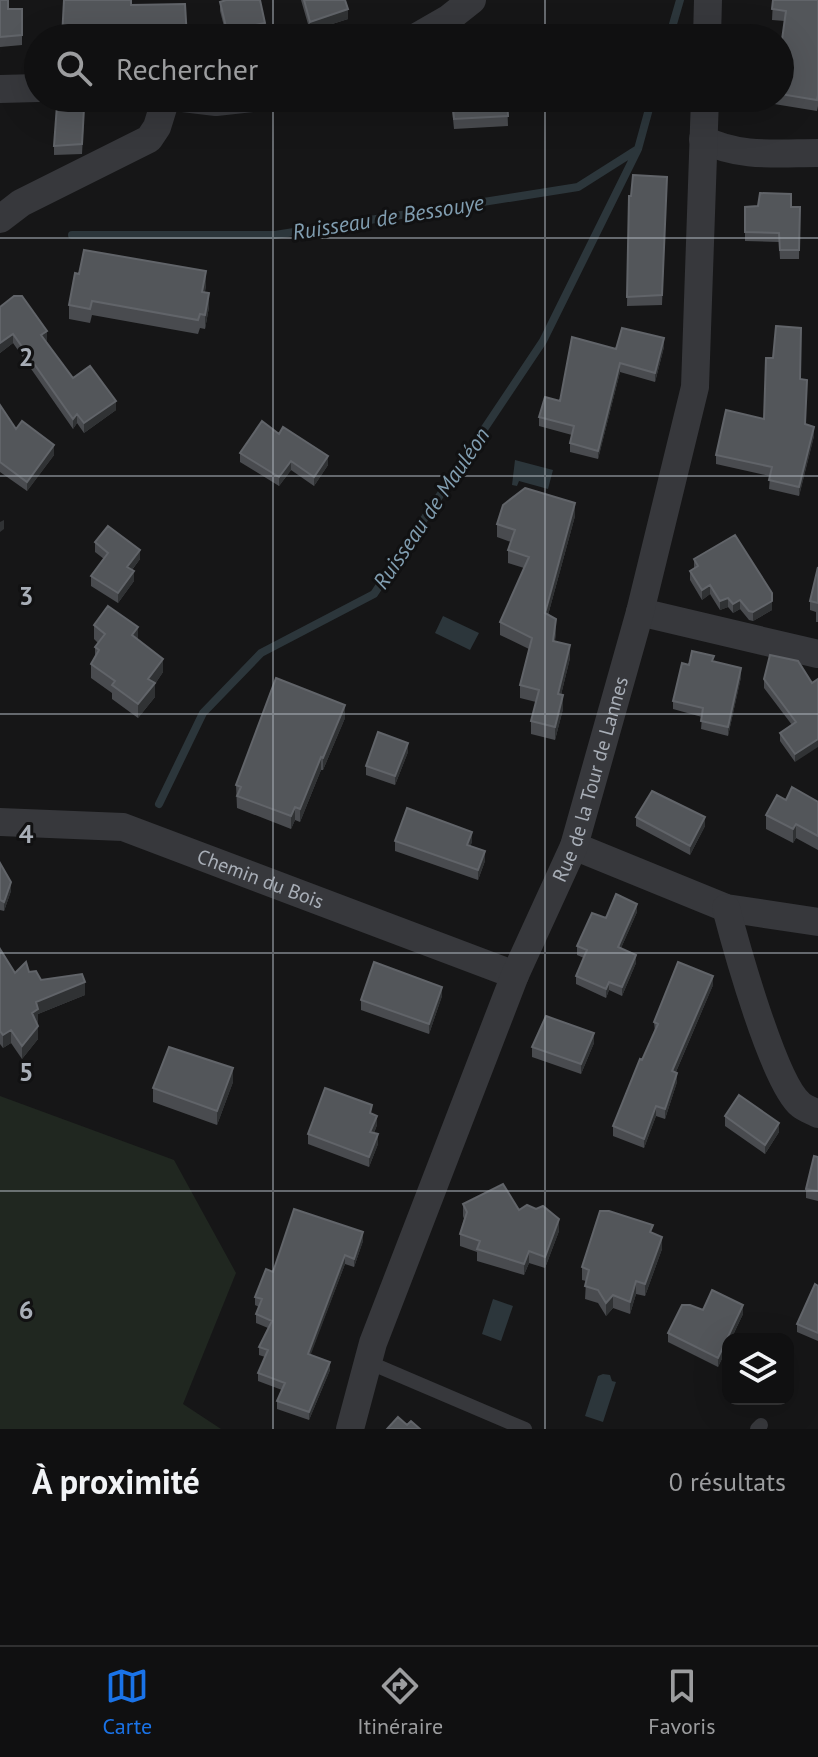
<!DOCTYPE html>
<html lang="fr">
<head>
<meta charset="utf-8">
<style>
  :root { --surface:#101011; --page:#19191a; --text:#f1f3f6; --muted:#9c9d9f; --line:#303031; --accent:#1a73e8 }
  body { margin:0; font-family:"PT Sans",sans-serif; background:var(--page); color:var(--text) }
  .controls { position:absolute; right:24px; bottom:24px; display:grid; overflow:hidden; border-radius:16px; box-shadow:0 8px 32px #0002 }
  .controls button { width:72px; height:72px; display:grid; place-items:center; padding:0; border:0; border-bottom:2px solid var(--line); background:var(--surface); color:var(--text); font:40px sans-serif }
  .list { margin:0; padding:0; list-style:none }
  h2 { display:flex; justify-content:space-between; align-items:center; height:104px; margin:0; padding:0 32px; font-size:34px }
  h2 small { font-size:26px; font-weight:400; color:var(--muted) }
  .icon { flex:none; width:44px; height:44px; fill:none; stroke:currentColor; stroke-width:2; stroke-linecap:round; stroke-linejoin:round }
  .map { position:relative; flex:none; width:818px; height:1429px; overflow:hidden }
  .search { position:absolute; background:var(--surface); box-shadow:0 8px 32px #0002; left:24px; right:24px; top:24px; height:88px; display:flex; align-items:center; gap:20px; box-sizing:border-box; padding:0 28px; border-radius:44px; color:var(--muted); font-size:30px }
  .sheet { height:216px; background:var(--surface) }
  nav { display:flex; justify-content:space-around; align-items:center; box-sizing:border-box; height:112px; border-top:2px solid var(--line); background:var(--surface); font-size:22px; color:var(--muted) }
  nav a { display:grid; justify-items:center; gap:4px }
  nav .on { color:var(--accent) }
  .map>svg:first-child { display:block }
  .green { fill:#202720 }
  .water { fill:#2c363b }
  .lines { fill:none; stroke-linecap:round; stroke-linejoin:round }
  .stream { stroke:#2c363b; stroke-width:8 }
  .lane { stroke:#37383c; stroke-width:14 }
  .street { stroke:#37383c; stroke-width:28 }
  .wall { fill:#494b4f }
  .shaded-wall { fill:#303234 }
  .building { fill:#53565a; stroke:#616469; stroke-width:2 }
  .grid { fill:none; stroke:#a8aeb7; stroke-width:2; stroke-opacity:0.55 }
  .labels { text-anchor:middle; stroke-width:6; stroke-linejoin:round; paint-order:stroke }
  .street-label { font-size:20px; fill:#a8aeb7; stroke:#111112 }
  .water-label { font-size:22px; font-style:italic; fill:#819eb1; stroke:#111112 }
  .grid-label { font-size:26px; text-anchor:middle; font-weight:bold; fill:#a8aeb7; stroke:#111112; stroke-width:6; stroke-linejoin:round; paint-order:stroke }
</style>
</head>
<body>
<div class="map">
<svg width="818" height="1429" viewBox="0 0 818 1429">
  <rect width="100%" height="100%" fill="#161617"/>
  <path class="green" d="M 0,1096 L 174,1160 L 236,1273 L 183,1404 L 221,1429 L 0,1429 Z"/>
  <path class="water" d="M 515,460 L 553,470 L 548,489 L 519,481 L 517,486 L 512,485 Z
    M 443,616 L 479,633 L 470,650 L 435,633 Z
    M 493,1299 L 513,1306 L 501,1341 L 482,1334 Z
    M 603,1374 L 610,1375 L 612,1381 L 616,1382 L 603,1422 L 585,1416 L 598,1376 Z"/>
  <g class="lines">
    <path class="stream" d="M 669,38 L 680,0
      M 72,235 L 275,235 L 578,187 L 638,149 L 652,98
      M 159,804 L 203,713 L 261,653 L 374,594 L 543,341 L 638,149"/>
    <path class="lane" d="M 368,1362 L 525,1429
      M 757,1429 L 761,1425"/>
    <g class="street">
      <path d="M 415,38 L 448,19 L 472,0"/>
      <path d="M 707,38 L 708,0"/>
      <path d="M 0,89 L 38,88"/>
      <path d="M 183,98 L 216,102 L 252,98"/>
      <path d="M 703,139 C 738,158 779,153 818,153"/>
      <path d="M 0,219 L 21,203 L 149,139 L 157,127 L 166,98"/>
      <path d="M 640,612 L 818,654"/>
      <path id="s1" d="M 0,822 L 123,827 L 515,975"/>
      <path d="M 574,846 L 726,908 L 818,922"/>
      <path d="M 726,908 C 736,946 774,1084 801,1105 C 806,1109 813,1111 818,1114"/>
      <path id="s2" d="M 350,1429 L 373,1343 L 515,975 L 574,846 L 640,612 L 695,387 L 705,98"/>
    </g>
  </g>
  <path class="wall" d="M 0,0 L 8,9 L 22,9 L 22,45 L 0,47 Z
    M 301,0 L 345,0 L 348,19 L 310,31 Z
    M 773,0 L 818,0 L 818,106 L 817,111 L 774,104 L 774,98 L 780,98 L 780,54 L 785,21 L 772,20 Z
    M 220,2 L 265,33 L 241,38 L 227,38 L 220,11 Z
    M 451,98 L 507,98 L 508,126 L 454,129 Z
    M 84,117 L 82,154 L 54,155 L 54,146 Z
    M 667,177 L 662,305 L 627,306 L 629,196 L 631,196 Z
    M 745,207 L 800,207 L 799,259 L 780,259 L 779,242 L 745,241 Z
    M 79,274 L 206,285 L 205,292 L 209,307 L 205,329 L 200,328 L 198,334 L 92,315 L 90,323 L 69,319 L 69,305 Z
    M 0,307 L 47,340 L 46,341 L 73,378 L 116,410 L 84,433 L 77,423 L 73,429 L 13,343 L 0,353 Z
    M 664,347 L 655,382 L 620,372 L 598,459 L 570,452 L 570,443 L 572,435 L 539,426 L 539,417 L 560,401 L 616,349 Z
    M 800,379 L 805,424 L 814,436 L 799,496 L 769,489 L 770,476 L 716,464 L 716,455 L 764,419 Z
    M 0,405 L 16,429 L 54,455 L 27,491 L 0,472 Z
    M 279,434 L 328,465 L 314,486 L 291,470 L 279,486 L 240,462 L 240,453 Z
    M 575,516 L 548,615 L 556,632 L 555,641 L 570,658 L 561,695 L 563,709 L 555,740 L 531,734 L 531,721 L 536,702 L 520,698 L 520,685 L 529,649 L 500,635 L 500,622 L 524,568 L 508,563 L 508,550 L 511,542 L 497,537 L 497,524 Z
    M 95,542 L 140,559 L 132,570 L 134,581 L 118,603 L 91,586 L 91,576 L 104,559 L 95,552 Z
    M 694,559 L 772,610 L 753,621 L 749,620 L 740,609 L 733,613 L 728,607 L 720,610 L 710,594 L 702,600 L 690,580 L 690,571 L 694,568 Z
    M 818,567 L 818,622 L 816,622 L 816,612 L 810,610 L 810,601 Z
    M 94,625 L 138,640 L 163,672 L 155,684 L 155,697 L 138,718 L 112,699 L 112,693 L 91,678 L 91,664 L 95,657 L 95,647 L 98,643 L 94,639 Z
    M 714,661 L 741,677 L 728,736 L 701,729 L 702,717 L 673,709 L 673,701 L 689,665 Z
    M 764,679 L 812,683 L 795,762 L 780,741 L 780,733 L 792,725 L 764,688 Z
    M 345,718 L 323,770 L 321,770 L 300,822 L 295,820 L 291,829 L 237,808 L 236,785 Z
    M 408,752 L 395,785 L 366,775 L 366,766 Z
    M 786,800 L 818,802 L 818,850 L 796,838 L 793,843 L 766,829 L 766,815 Z
    M 636,817 L 705,826 L 690,855 L 636,826 Z
    M 395,841 L 472,842 L 470,846 L 485,861 L 478,880 L 395,851 Z
    M 0,863 L 11,891 L 4,911 L 0,910 Z
    M 637,912 L 621,948 L 636,963 L 622,996 L 609,990 L 606,998 L 576,984 L 576,976 L 584,958 L 577,955 L 577,946 L 606,918 Z
    M 0,949 L 15,973 L 29,972 L 41,980 L 85,995 L 38,1014 L 38,1022 L 37,1023 L 38,1039 L 22,1059 L 11,1043 L 3,1048 L 0,1044 Z
    M 713,985 L 676,1072 L 677,1082 L 665,1119 L 656,1116 L 644,1148 L 613,1136 L 613,1126 L 655,1032 L 654,1022 Z
    M 442,996 L 429,1034 L 361,1010 L 361,1000 Z
    M 594,1043 L 581,1074 L 532,1057 L 532,1047 Z
    M 233,1082 L 217,1125 L 153,1102 L 153,1088 Z
    M 372,1114 L 377,1125 L 374,1133 L 378,1144 L 369,1167 L 308,1144 L 308,1134 Z
    M 725,1116 L 779,1132 L 765,1154 L 725,1126 Z
    M 818,1157 L 818,1201 L 806,1198 L 806,1189 Z
    M 463,1204 L 519,1210 L 559,1231 L 545,1268 L 529,1263 L 524,1275 L 477,1261 L 477,1252 L 460,1246 L 460,1234 L 464,1219 L 463,1216 Z
    M 653,1233 L 662,1249 L 645,1296 L 636,1294 L 630,1314 L 613,1308 L 606,1316 L 598,1303 L 585,1299 L 586,1281 L 582,1280 L 582,1267 Z
    M 363,1241 L 354,1267 L 345,1264 L 310,1355 L 330,1370 L 309,1420 L 277,1409 L 277,1401 L 282,1390 L 258,1381 L 258,1373 L 265,1357 L 259,1355 L 259,1347 L 268,1328 L 256,1323 L 256,1314 L 259,1307 L 255,1305 L 255,1297 L 273,1272 Z
    M 818,1286 L 818,1341 L 797,1332 L 797,1324 Z
    M 743,1314 L 718,1367 L 668,1342 L 668,1333 Z"/>
  <path class="shaded-wall" d="M 348,9 L 348,19 L 310,31 L 310,22 Z
    M 265,23 L 265,33 L 241,38 L 227,38 L 227,31 Z
    M 206,271 L 206,285 L 202,305 L 202,292 Z
    M 209,293 L 209,307 L 205,329 L 205,315 Z
    M 47,331 L 47,340 L 41,345 L 41,335 Z
    M 13,334 L 13,343 L 0,353 L 0,343 Z
    M 664,338 L 664,347 L 655,382 L 655,373 Z
    M 620,363 L 620,372 L 598,459 L 598,451 Z
    M 116,401 L 116,410 L 84,433 L 84,423 Z
    M 77,414 L 77,423 L 73,429 L 73,419 Z
    M 814,427 L 814,436 L 799,496 L 799,487 Z
    M 54,445 L 54,455 L 27,491 L 27,482 Z
    M 328,456 L 328,465 L 314,486 L 314,477 Z
    M 291,461 L 291,470 L 279,486 L 279,477 Z
    M 575,503 L 575,516 L 545,626 L 545,613 Z
    M 4,520 L 4,529 L 0,532 L 0,522 Z
    M 140,550 L 140,559 L 127,576 L 127,567 Z
    M 134,571 L 134,581 L 118,603 L 118,593 Z
    M 710,585 L 710,594 L 702,600 L 702,590 Z
    M 728,598 L 728,607 L 720,610 L 720,601 Z
    M 740,600 L 740,609 L 733,613 L 733,604 Z
    M 772,601 L 772,610 L 753,621 L 753,612 Z
    M 556,619 L 556,632 L 553,654 L 553,641 Z
    M 138,627 L 138,641 L 132,635 Z
    M 570,645 L 570,658 L 558,707 L 558,694 Z
    M 163,659 L 163,672 L 155,684 L 155,697 L 138,718 L 138,704 L 148,679 Z
    M 741,668 L 741,677 L 728,736 L 728,727 Z
    M 563,695 L 563,709 L 555,740 L 555,727 Z
    M 345,705 L 345,718 L 323,770 L 323,758 Z
    M 818,739 L 818,747 L 795,762 L 795,754 Z
    M 408,743 L 408,752 L 395,785 L 395,776 Z
    M 321,757 L 321,770 L 300,822 L 300,809 Z
    M 295,807 L 295,820 L 291,829 L 291,816 Z
    M 705,817 L 705,826 L 690,855 L 690,846 Z
    M 796,824 L 796,838 L 793,843 L 793,829 Z
    M 472,832 L 472,842 L 467,855 L 467,845 Z
    M 485,851 L 485,861 L 478,880 L 478,870 Z
    M 11,882 L 11,891 L 4,911 L 4,902 Z
    M 637,904 L 637,912 L 618,955 L 618,947 Z
    M 636,955 L 636,963 L 622,996 L 622,987 Z
    M 713,976 L 713,985 L 672,1081 L 672,1071 Z
    M 85,982 L 85,995 L 38,1014 L 38,1022 L 32,1026 L 32,1013 L 36,1002 Z
    M 609,982 L 609,990 L 606,998 L 606,989 Z
    M 442,987 L 442,996 L 429,1034 L 429,1024 Z
    M 38,1026 L 38,1039 L 22,1059 L 22,1046 Z
    M 11,1030 L 11,1043 L 3,1048 L 3,1035 Z
    M 594,1033 L 594,1043 L 581,1074 L 581,1064 Z
    M 233,1068 L 233,1082 L 217,1125 L 217,1111 Z
    M 677,1073 L 677,1082 L 665,1119 L 665,1109 Z
    M 656,1106 L 656,1116 L 644,1148 L 644,1139 Z
    M 377,1116 L 377,1125 L 370,1142 L 370,1132 Z
    M 779,1123 L 779,1132 L 765,1154 L 765,1145 Z
    M 378,1134 L 378,1144 L 369,1167 L 369,1157 Z
    M 559,1219 L 559,1231 L 545,1268 L 545,1257 Z
    M 363,1232 L 363,1241 L 354,1267 L 354,1259 Z
    M 662,1237 L 662,1249 L 645,1296 L 645,1284 Z
    M 529,1251 L 529,1263 L 524,1275 L 524,1264 Z
    M 345,1255 L 345,1264 L 308,1362 L 308,1354 Z
    M 636,1281 L 636,1294 L 630,1314 L 630,1302 Z
    M 613,1295 L 613,1308 L 606,1316 L 606,1303 Z
    M 743,1305 L 743,1314 L 731,1339 L 728,1339 L 728,1346 L 718,1367 L 718,1358 Z
    M 330,1362 L 330,1370 L 309,1420 L 309,1412 Z"/>
  <path class="building" d="M 0,0 L 8,0 L 8,9 L 22,9 L 22,35 L 0,37 Z
    M 64,0 L 131,0 L 131,5 L 185,4 L 187,38 L 124,38 L 106,36 L 106,38 L 62,38 Z
    M 226,0 L 260,0 L 265,23 L 227,31 L 220,2 Z
    M 304,0 L 345,0 L 348,9 L 310,22 Z
    M 773,0 L 818,0 L 818,95 L 817,100 L 780,94 L 780,54 L 786,11 L 772,9 Z
    M 452,98 L 507,98 L 508,116 L 454,119 Z
    M 57,105 L 84,108 L 82,144 L 54,146 Z
    M 633,175 L 667,177 L 662,295 L 627,297 L 629,196 L 631,196 Z
    M 760,193 L 791,194 L 791,207 L 800,207 L 799,250 L 780,250 L 779,233 L 745,232 L 745,207 L 758,206 Z
    M 84,250 L 206,271 L 202,292 L 209,293 L 205,315 L 200,314 L 198,320 L 92,301 L 90,309 L 69,305 L 75,273 L 79,274 Z
    M 14,296 L 22,296 L 47,331 L 41,335 L 73,378 L 90,366 L 116,401 L 84,423 L 77,414 L 73,419 L 13,334 L 0,343 L 0,307 Z
    M 776,326 L 801,328 L 800,379 L 807,380 L 805,424 L 814,427 L 799,487 L 769,480 L 772,467 L 716,455 L 726,410 L 764,419 L 766,358 L 773,358 Z
    M 622,328 L 664,338 L 655,373 L 620,363 L 598,451 L 570,443 L 574,426 L 539,417 L 545,397 L 560,401 L 572,337 L 616,349 Z
    M 0,405 L 16,429 L 22,421 L 54,445 L 27,482 L 0,462 Z
    M 262,421 L 279,434 L 283,427 L 328,456 L 314,477 L 291,461 L 279,477 L 240,453 Z
    M 525,488 L 575,503 L 545,613 L 556,619 L 553,641 L 570,645 L 558,694 L 563,695 L 555,727 L 531,721 L 539,690 L 520,685 L 532,638 L 500,622 L 529,557 L 508,550 L 515,530 L 497,524 L 503,505 Z
    M 108,526 L 140,550 L 127,567 L 134,571 L 118,593 L 91,576 L 108,553 L 95,542 Z
    M 735,535 L 772,593 L 772,601 L 753,612 L 749,611 L 740,600 L 733,604 L 728,598 L 720,601 L 710,585 L 702,590 L 690,571 L 698,566 L 694,559 Z
    M 818,567 L 818,603 L 810,601 Z
    M 108,606 L 138,627 L 132,635 L 163,659 L 148,679 L 155,683 L 138,704 L 112,685 L 115,681 L 91,664 L 99,650 L 95,647 L 105,634 L 94,625 Z
    M 692,651 L 714,656 L 712,661 L 741,668 L 728,727 L 701,721 L 703,708 L 673,701 L 682,663 L 689,665 Z
    M 770,655 L 798,661 L 812,683 L 818,679 L 818,739 L 795,754 L 780,733 L 796,722 L 764,679 Z
    M 276,678 L 345,705 L 323,758 L 321,757 L 300,809 L 295,807 L 291,816 L 237,796 L 241,787 L 236,785 Z
    M 378,732 L 408,743 L 395,776 L 366,766 Z
    M 792,787 L 818,802 L 818,836 L 796,824 L 793,829 L 766,815 L 777,795 L 786,800 Z
    M 652,791 L 705,817 L 690,846 L 636,817 Z
    M 407,808 L 472,832 L 467,845 L 485,851 L 478,870 L 395,841 Z
    M 0,863 L 11,882 L 4,902 L 0,900 Z
    M 616,894 L 637,904 L 618,947 L 636,955 L 622,987 L 609,982 L 606,989 L 576,976 L 587,950 L 577,946 L 592,913 L 606,918 Z
    M 0,949 L 15,973 L 26,962 L 29,972 L 36,971 L 41,980 L 82,974 L 85,982 L 36,1002 L 38,1009 L 32,1013 L 38,1026 L 22,1046 L 11,1030 L 3,1035 L 0,1031 Z
    M 374,962 L 442,987 L 429,1024 L 361,1000 Z
    M 678,962 L 713,976 L 672,1071 L 677,1073 L 665,1109 L 656,1106 L 644,1139 L 613,1126 L 640,1059 L 642,1060 L 658,1024 L 654,1022 Z
    M 546,1016 L 594,1033 L 581,1064 L 532,1047 Z
    M 169,1047 L 233,1068 L 217,1111 L 153,1088 Z
    M 325,1088 L 372,1105 L 370,1113 L 377,1116 L 370,1132 L 378,1134 L 369,1157 L 308,1134 Z
    M 739,1095 L 779,1123 L 765,1145 L 725,1116 Z
    M 814,1156 L 818,1157 L 818,1191 L 806,1189 Z
    M 503,1184 L 519,1210 L 527,1205 L 536,1209 L 543,1206 L 559,1219 L 545,1257 L 529,1251 L 524,1264 L 477,1249 L 480,1241 L 460,1234 L 467,1212 L 463,1204 Z
    M 294,1209 L 363,1232 L 354,1259 L 345,1255 L 308,1354 L 330,1362 L 309,1412 L 277,1401 L 285,1383 L 258,1373 L 268,1350 L 259,1347 L 272,1321 L 256,1314 L 262,1299 L 255,1297 L 266,1269 L 273,1272 Z
    M 600,1211 L 609,1211 L 653,1225 L 650,1232 L 662,1237 L 645,1284 L 636,1281 L 630,1302 L 613,1295 L 606,1303 L 598,1290 L 585,1286 L 589,1270 L 582,1267 Z
    M 815,1284 L 818,1286 L 818,1333 L 797,1324 Z
    M 712,1290 L 743,1305 L 718,1358 L 668,1333 L 682,1305 L 690,1305 L 703,1310 Z
    M 398,1417 L 407,1425 L 411,1421 L 420,1429 L 387,1429 Z"/>
  <path class="grid" d="M 273,0 L 273,38M 545,0 L 545,38M 273,98 L 273,1429M 545,98 L 545,1429M 0,238 L 818,238M 0,476 L 818,476M 0,714 L 818,714M 0,953 L 818,953M 0,1191 L 818,1191"/>
  <g class="labels">
    <g class="street-label">
      <text dy="7" stroke="none"><textPath href="#s2" startOffset="694">Rue de la Tour de Lannes</textPath></text>
      <text dy="7" stroke="none"><textPath href="#s1" startOffset="270">Chemin du Bois</textPath></text>
    </g>
    <g class="water-label">
      <text transform="translate(388 217) rotate(-9)" y="8">Ruisseau de Bessouye</text>
      <text transform="translate(431 508) rotate(-56)" y="8">Ruisseau de Mauléon</text>
    </g>
  </g>
  <g class="grid-label">
    <text x="26" y="366">2</text>
    <text x="26" y="605">3</text>
    <text x="26" y="843">4</text>
    <text x="26" y="1081">5</text>
    <text x="26" y="1319">6</text>
  </g>
</svg>
<div class="controls">
<button><svg class="icon" aria-label="layers" viewBox="0 0 24 24"><path d="M12 4l9 5-9 5-9-5zM3 14l9 5 9-5"/></svg></button>
</div>
<div class="search"><svg class="icon" aria-label="search" viewBox="0 0 24 24"><circle cx="10" cy="10" r="6"/><path d="M15 15l6 6"/></svg>Rechercher</div>
</div>
<section class="sheet">
<h2>À proximité<small>0 résultats</small></h2>
<ul class="list">
</ul>
</section>
<nav>
<a class="on"><svg class="icon" aria-label="map" viewBox="0 0 24 24"><path d="M3 6l6-2 6 2 6-2v14l-6 2-6-2-6 2zM9 4v14M15 6v14"/></svg>Carte</a>
<a><svg class="icon" aria-label="directions" viewBox="0 0 24 24"><path d="M12 3l9 9-9 9-9-9zM9 14v-3h6M13 9l2 2-2 2"/></svg>Itinéraire</a>
<a><svg class="icon" aria-label="saved" viewBox="0 0 24 24"><path d="M7 4h10v16l-5-4-5 4z"/></svg>Favoris</a>
</nav>
</body>
</html>
